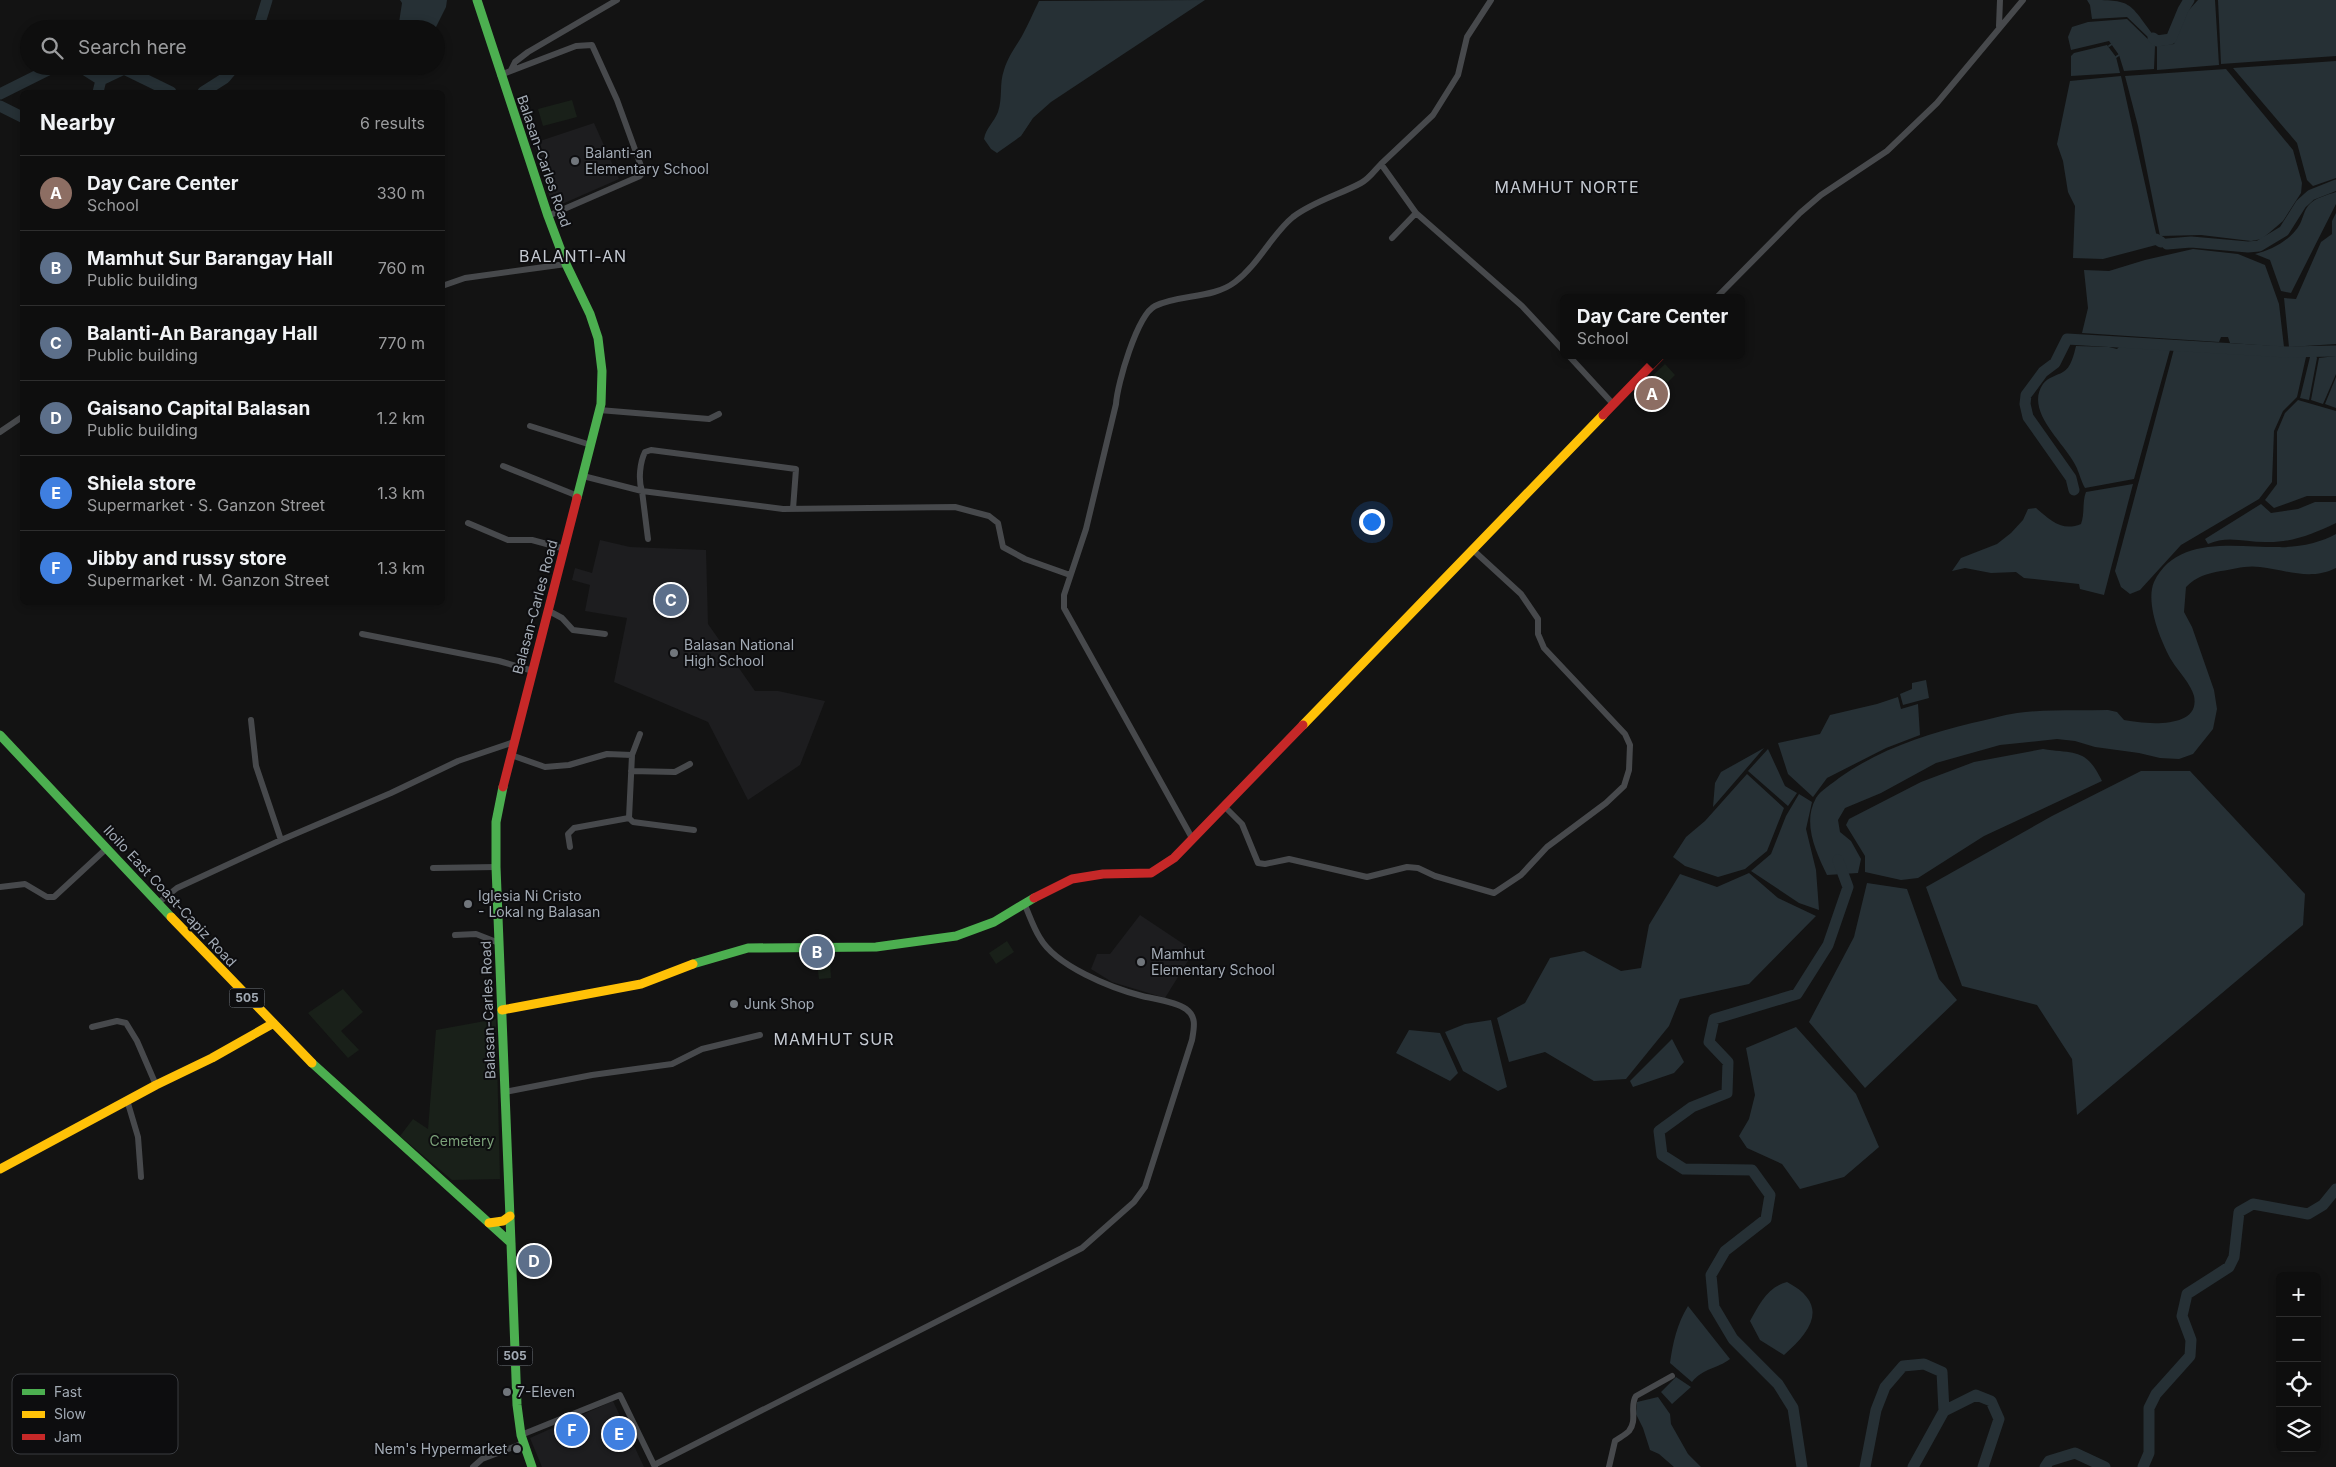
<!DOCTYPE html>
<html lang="en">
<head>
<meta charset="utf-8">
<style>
  :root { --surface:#0e0e0e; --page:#171717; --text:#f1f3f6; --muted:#9b9c9e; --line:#2e2e2e; --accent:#71767c }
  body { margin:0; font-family:Inter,sans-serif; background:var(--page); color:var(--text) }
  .controls { position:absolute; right:15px; bottom:15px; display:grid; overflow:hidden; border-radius:8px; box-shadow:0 2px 8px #0003 }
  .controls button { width:45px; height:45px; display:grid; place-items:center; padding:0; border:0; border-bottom:1px solid var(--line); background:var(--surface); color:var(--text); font:25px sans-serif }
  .you { position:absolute; left:1371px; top:521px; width:18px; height:18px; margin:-12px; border:4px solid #fff; border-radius:50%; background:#1a73e8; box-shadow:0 0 0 8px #1a73e833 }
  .badge { display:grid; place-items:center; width:32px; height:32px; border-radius:50%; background:var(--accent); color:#fff; font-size:16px; font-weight:700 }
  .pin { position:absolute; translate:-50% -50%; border:2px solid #fff; box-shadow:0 1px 5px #0006 }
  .popup { position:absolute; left:1560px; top:294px; width:185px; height:65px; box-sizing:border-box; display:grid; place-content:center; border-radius:8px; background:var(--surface); filter:drop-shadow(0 1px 4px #0005); font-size:16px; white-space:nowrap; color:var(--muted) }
  .popup b { font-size:19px; color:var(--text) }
  .popup::after { content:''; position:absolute; left:50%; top:100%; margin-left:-10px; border:10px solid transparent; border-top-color:var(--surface) }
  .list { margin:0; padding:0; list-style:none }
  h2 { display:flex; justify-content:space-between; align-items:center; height:65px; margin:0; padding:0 20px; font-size:21px }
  h2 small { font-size:16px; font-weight:400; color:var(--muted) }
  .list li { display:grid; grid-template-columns:32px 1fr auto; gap:15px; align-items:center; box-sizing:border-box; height:75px; padding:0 20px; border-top:1px solid var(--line) }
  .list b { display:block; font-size:19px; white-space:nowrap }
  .list p { margin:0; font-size:16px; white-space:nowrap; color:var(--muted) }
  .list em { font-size:16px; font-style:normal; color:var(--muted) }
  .icon { flex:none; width:28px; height:28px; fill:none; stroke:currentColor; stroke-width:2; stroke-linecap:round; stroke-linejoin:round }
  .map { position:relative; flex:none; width:2336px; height:1467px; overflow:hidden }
  .search { position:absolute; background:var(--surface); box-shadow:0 2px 8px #0003; left:20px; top:20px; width:425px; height:55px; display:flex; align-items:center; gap:12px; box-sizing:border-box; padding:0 18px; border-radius:28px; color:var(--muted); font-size:19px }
  .panel { position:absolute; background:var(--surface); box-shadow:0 2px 8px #0003; left:20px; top:90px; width:425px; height:515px; border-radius:8px }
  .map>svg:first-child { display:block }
  .built { fill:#1d1d1f }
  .green { fill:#192019 }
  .water { fill:#263035 }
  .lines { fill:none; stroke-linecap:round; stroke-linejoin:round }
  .stream { stroke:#263035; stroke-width:2 }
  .river { stroke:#263035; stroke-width:11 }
  .street { stroke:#47494c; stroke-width:6 }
  .fast { stroke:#4caf50; stroke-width:9 }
  .slow { stroke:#ffc107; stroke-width:9 }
  .jam { stroke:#c62828; stroke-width:9 }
  .poi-dot { fill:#71767c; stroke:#0d0d0f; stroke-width:2 }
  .labels { text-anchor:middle; stroke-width:4; stroke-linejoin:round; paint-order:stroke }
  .shield { fill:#0d0d0f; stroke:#767c83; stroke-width:1 }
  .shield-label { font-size:12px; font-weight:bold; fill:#a3abb5 }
  .poi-label { font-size:14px; fill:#a3abb5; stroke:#0d0d0f; text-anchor:start }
  .street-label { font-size:14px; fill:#a3abb5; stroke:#0d0d0f }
  .park-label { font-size:14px; fill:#7ba179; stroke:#0d0d0f }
  .quarter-label { font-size:16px; letter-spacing:1px; fill:#c4c9d1; stroke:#0d0d0f }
  .key { fill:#0d0d0f; stroke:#3a3c41; stroke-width:1 }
  .key-label { font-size:14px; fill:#a3abb5 }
</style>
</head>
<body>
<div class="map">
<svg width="2336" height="1467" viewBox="0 0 2336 1467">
  <rect width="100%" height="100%" fill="#131313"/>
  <path class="built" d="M 594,123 L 619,179 L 553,208 L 534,143 Z
    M 600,540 L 630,547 L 706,550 L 708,624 L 755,691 L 778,691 L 825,701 L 800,765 L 748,800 L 708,722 L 614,682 L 627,618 L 585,611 L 590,585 L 572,580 L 575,568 L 592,573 Z
    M 1140,915 L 1194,951 L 1165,998 L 1112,982 L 1091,969 L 1097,954 L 1110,954 Z
    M 613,1401 L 644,1467 L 542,1467 L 530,1438 Z"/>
  <path class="green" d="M 572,100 L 577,117 L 543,126 L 538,109 Z
    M 1665,364 L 1675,375 L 1659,391 L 1648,380 Z
    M 1007,941 L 1014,952 L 996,964 L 989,953 Z
    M 830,962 L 831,978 L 819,979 L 817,963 Z
    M 343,989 L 363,1012 L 341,1031 L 359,1050 L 348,1058 L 308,1013 Z
    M 496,1019 L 500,1179 L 452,1180 L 400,1136 L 413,1119 L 428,1129 L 436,1030 Z"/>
  <path class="water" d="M 400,0 L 447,0 L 446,7 L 435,29 L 398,29 L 402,3 Z
    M 1205,0 L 1051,102 L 1033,118 L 1021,136 L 997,153 L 991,149 L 984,139 C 986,128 994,122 998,112 C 1003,97 999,84 1004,70 C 1008,57 1015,48 1022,36 C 1028,25 1033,13 1039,1 Z
    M 2087,0 C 2132,0 2128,1 2154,36 L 2151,40 L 2127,17 L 2092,19 L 2090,5 Z
    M 2198,0 L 2215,0 L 2219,65 L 2157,70 L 2157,46 L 2174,44 L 2188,11 Z
    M 2218,0 L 2336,0 L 2336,56 L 2221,64 Z
    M 2127,19 L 2155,46 L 2154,69 L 2124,71 L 2119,55 L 2109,41 L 2071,50 L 2068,37 L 2072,27 L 2088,22 Z
    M 2107,45 L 2116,57 L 2120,73 L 2071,76 L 2071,56 L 2074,53 Z
    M 2336,61 L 2336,178 L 2313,186 L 2307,180 L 2297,143 L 2233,68 Z
    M 2226,69 L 2293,150 L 2302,183 L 2301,193 L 2283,221 L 2262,239 L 2251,241 L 2201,235 L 2160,236 L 2138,126 L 2125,76 Z
    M 2121,76 L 2156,233 L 2156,245 L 2103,259 L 2073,258 L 2075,206 L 2068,192 L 2063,161 L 2057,144 L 2070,81 Z
    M 2336,192 L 2336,204 L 2291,293 L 2281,291 L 2270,260 L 2255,254 C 2272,250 2291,240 2300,224 C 2303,218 2304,211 2308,206 C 2314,198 2327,195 2336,192 Z
    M 2336,213 L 2336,344 L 2289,347 L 2284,298 L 2296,299 L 2321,242 L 2332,234 L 2332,221 Z
    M 2193,249 L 2238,254 L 2265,265 L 2279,304 L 2284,347 L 2230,343 L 2228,337 L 2221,337 L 2219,342 L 2082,333 L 2088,308 L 2084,270 L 2109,271 L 2145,260 Z
    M 2076,346 L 2109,347 L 2117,349 L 2119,347 L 2148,347 L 2170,350 L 2134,479 L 2085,488 C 2080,479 2079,470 2073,461 C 2061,440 2025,410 2043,384 C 2048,377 2056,376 2063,372 C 2071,368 2074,354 2076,346 Z
    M 2174,349 L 2306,357 L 2297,397 L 2283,411 L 2274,431 L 2272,482 L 2259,499 L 2181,545 L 2140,590 L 2130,594 L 2121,587 L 2115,571 Z
    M 2315,354 L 2317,358 L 2309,400 L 2300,398 L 2310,357 Z
    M 2336,356 L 2336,374 L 2323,404 L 2311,400 L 2319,358 Z
    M 2336,377 L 2336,408 L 2325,404 Z
    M 2298,400 L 2336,411 L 2336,496 L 2307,496 L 2274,508 L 2265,500 L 2277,484 L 2277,432 L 2285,413 Z
    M 2133,484 L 2104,595 L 2080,589 L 2079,584 L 2024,578 L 2016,572 L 1991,573 L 1965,568 L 1952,571 L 1961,558 L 1997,544 L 2011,533 L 2023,520 L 2028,509 L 2036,508 C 2050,520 2062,532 2081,524 C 2085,513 2082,502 2086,492 Z
    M 2315,502 L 2336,502 L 2336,523 C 2313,534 2291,543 2265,542 C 2245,542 2227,535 2208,544 L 2205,539 L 2261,504 L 2271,513 L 2298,509 Z
    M 2336,534 L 2336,568 C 2310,581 2286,570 2260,567 C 2246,565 2234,569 2221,571 C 2206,574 2197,576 2186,587 L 2184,612 L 2192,627 L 2214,690 L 2217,709 L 2213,729 L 2193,754 L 2179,759 L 2160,758 L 2139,753 L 2095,747 L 2075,741 L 2057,739 L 2000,745 L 1936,763 L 1881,793 L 1845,808 L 1838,820 L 1840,832 L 1851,841 L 1861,859 L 1858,873 L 1827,875 C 1816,852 1802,823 1816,798 C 1821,790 1832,784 1839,778 C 1880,749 1924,735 1972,723 C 1987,720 2002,715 2017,713 C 2047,709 2077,711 2108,710 L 2117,712 L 2124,720 C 2144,724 2201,730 2194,696 C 2191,684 2178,671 2172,661 C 2161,642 2145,603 2154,582 C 2176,535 2236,547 2277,547 C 2296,548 2320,543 2336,534 Z
    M 1926,680 L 1929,698 L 1903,705 L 1900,694 L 1912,689 L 1912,683 Z
    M 1898,697 L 1901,709 L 1918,704 L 1920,735 L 1886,748 L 1827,778 L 1813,797 L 1788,774 L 1778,743 L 1820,734 L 1830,715 L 1877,704 Z
    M 1764,748 L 1713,807 L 1715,783 L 1721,772 Z
    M 1768,749 L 1785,786 L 1797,793 L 1788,806 L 1748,771 Z
    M 2043,749 C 2076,754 2086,748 2102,781 L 1984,836 L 1918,878 L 1901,880 L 1865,872 L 1865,856 L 1846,825 L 1849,819 L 1921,782 L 1974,762 Z
    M 2141,771 L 2190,771 L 2305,894 L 2303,925 L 2077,1115 L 2072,1059 L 2037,1005 L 1962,986 L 1926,887 L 2052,816 Z
    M 1747,774 L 1784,808 L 1767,851 L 1745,869 L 1718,877 L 1685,866 L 1673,857 L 1686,837 L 1705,821 Z
    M 1799,794 L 1812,802 L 1806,829 L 1816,870 L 1819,910 L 1799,903 L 1751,871 L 1771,854 L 1786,816 Z
    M 1749,873 L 1778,898 L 1816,916 L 1749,984 L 1680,999 L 1669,1026 L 1626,1079 L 1594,1081 L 1545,1052 L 1509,1062 L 1497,1018 L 1525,1003 L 1550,958 L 1584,951 L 1621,971 L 1641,968 L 1649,925 L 1680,874 L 1717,887 Z
    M 1867,883 L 1907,889 L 1939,979 L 1957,1000 L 1865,1088 L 1809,1022 L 1854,937 Z
    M 1491,1020 L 1507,1087 L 1498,1091 L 1463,1071 L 1445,1032 L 1465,1024 Z
    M 1796,1027 L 1856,1094 L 1879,1147 L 1844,1177 L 1800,1189 L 1782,1164 L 1747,1148 L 1739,1136 L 1749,1119 L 1755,1095 L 1746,1048 Z
    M 1409,1030 L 1440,1033 L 1458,1073 L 1450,1081 L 1396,1053 Z
    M 1672,1039 L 1684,1062 L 1674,1073 L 1633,1087 L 1630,1081 Z
    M 1787,1282 C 1829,1304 1813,1330 1784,1355 L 1760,1340 L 1750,1321 C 1759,1305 1767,1287 1787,1282 Z
    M 1688,1306 L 1730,1359 C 1717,1369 1703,1368 1692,1382 L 1670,1363 C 1673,1342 1677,1324 1688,1306 Z
    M 1676,1377 L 1691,1387 L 1672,1404 L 1661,1392 Z
    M 1658,1397 L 1670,1414 L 1671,1424 L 1688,1454 L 1701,1467 L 1674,1467 L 1659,1454 L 1650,1450 L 1643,1428 L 1636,1414 L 1637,1402 Z"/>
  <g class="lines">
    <path class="stream" d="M 2109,46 L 2112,44
      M 2116,57 L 2119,55"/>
    <path class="river" d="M 258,29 L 267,0
      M 2153,38 L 2157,41 L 2171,39 L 2183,10 L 2189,0
      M 79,66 L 101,80
      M 98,92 L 101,80 L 124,69 L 171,92
      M 203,92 L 225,78 L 235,66
      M 0,94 L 56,66
      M 0,106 L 22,117
      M 2156,239 L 2161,242
      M 2167,244 L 2191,242 L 2248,247 L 2259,246 L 2284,231 L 2301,204 L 2311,195 L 2336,185
      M 2074,490 L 2071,478 L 2028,417 L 2025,404 L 2026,395 L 2043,372 L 2055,363 L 2067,339 L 2286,352 L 2336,351
      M 1944,1411 L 1976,1395 L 1991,1401 L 1999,1419 L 1983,1467
      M 1802,1467 L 1793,1408 L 1778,1384 L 1733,1339 L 1714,1307 L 1711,1275 L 1725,1251 L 1766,1219 L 1770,1195 L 1752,1170 L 1684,1169 L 1662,1155 L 1659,1131 L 1692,1107 L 1727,1093 L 1728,1062 L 1709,1042 L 1714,1019 L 1797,994 L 1828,945 L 1848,887 L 1838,860
      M 1865,1467 L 1876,1410 L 1885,1387 L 1903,1366 L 1924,1364 L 1942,1372 L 1944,1411 L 1913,1467
      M 2045,1467 L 2049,1461 L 2075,1453 L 2105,1467
      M 2143,1467 L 2149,1453 L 2149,1408 L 2156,1394 L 2190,1356 L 2191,1340 L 2182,1316 L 2187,1294 L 2229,1267 L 2234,1257 L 2239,1212 L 2253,1204 L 2308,1214 L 2323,1205 L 2336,1189"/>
    <path class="street" d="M 1491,0 L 1467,37 L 1458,75 L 1433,115 L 1381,164 L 1416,213 L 1522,306 L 1563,350
      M 1999,26 L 2000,0
      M 511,70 L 515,62 L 528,52 L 617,0
      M 500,75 L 576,46 L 592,45 L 617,100 L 641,166 L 643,172 L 640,176 L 548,216
      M 1392,238 L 1416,213
      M 442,286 L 465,278 L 566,264
      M 1716,298 L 1800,213 L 1821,195 L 1887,151 L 1937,103 L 2023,0
      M 1568,355 L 1614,405
      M 599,410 L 709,419 L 719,414
      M 530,426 L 591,445
      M 0,432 L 22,417
      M 503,466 L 578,496
      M 583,476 L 642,491 L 648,539
      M 793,509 L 796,469 L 651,450 L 645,452 C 640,462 638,480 642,491 L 783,509 L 955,507 L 989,516 L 998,523 L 1003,547 L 1025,559 L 1070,575
      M 468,523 L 508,540 L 532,540 L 565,549
      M 549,611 L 562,618 L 573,630 L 605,634
      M 362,634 L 499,661 L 533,671
      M 251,720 L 256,766 L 281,840
      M 511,755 L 545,767 L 569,765 L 607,754 L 632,755 L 640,734
      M 632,755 L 629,818 L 633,822 L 694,830
      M 631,771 L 675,772 L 690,764
      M 1224,806 L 1242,824 L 1258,863 L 1265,864 L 1289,859 L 1367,877 L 1407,867 L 1418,868 L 1435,876 L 1494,893 L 1521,875 L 1547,847 L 1606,803 L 1624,786 L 1629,770 L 1630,745 L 1625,734 L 1544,648 L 1538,634 L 1538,619 L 1521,594 L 1473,550
      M 1192,838 L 1064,608 L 1064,595 L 1086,529 L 1116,404 C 1117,385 1137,315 1155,306 C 1179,294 1213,299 1235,282 C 1259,264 1272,234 1293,217 C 1314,201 1339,195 1361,183 C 1369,179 1375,170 1381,164
      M 570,847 L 568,834 L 574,828 L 629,818
      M 433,868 L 496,867
      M 0,887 L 25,884 L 47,897 L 54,897 L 107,848
      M 158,903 L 177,888 L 281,840 L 391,793 L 458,761 L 514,742
      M 455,935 L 476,934 L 499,943
      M 92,1027 L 117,1021 L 126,1023 L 137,1041 L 156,1085
      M 505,1092 L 592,1075 L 672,1064 L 702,1049 L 760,1035
      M 127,1100 L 138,1137 L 141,1177
      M 521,1435 L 620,1395 L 655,1467
      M 654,1465 L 1082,1248 L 1134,1202 L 1145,1187 L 1192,1040 C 1194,1028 1197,1017 1186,1009 C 1175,1001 1154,999 1142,996 C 1111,988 1056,966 1040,938 C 1033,927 1029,914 1024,903
      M 473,1467 L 482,1459 L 524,1443
      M 1609,1467 L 1615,1441 C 1619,1438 1625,1435 1629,1431 C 1638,1420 1629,1406 1636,1396 L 1672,1376"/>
    <path class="fast" d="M 477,0 L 548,216 L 566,264 L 590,314 L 598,338 L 602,371 L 601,404 L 577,498
      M 0,735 L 171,917
      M 503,787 L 496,822 L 496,867 L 511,1243
      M 693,964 L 748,948 L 876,947 L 956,936 L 994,922 L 1034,898
      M 312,1063 L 511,1243 L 517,1405 L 521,1435 L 532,1467"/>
    <path class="slow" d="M 1303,725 L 1603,415
      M 171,917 L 312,1063
      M 502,1010 L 641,984 L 693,964
      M 0,1169 L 156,1085 L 212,1058 L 272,1024
      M 489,1223 L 503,1221 L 510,1216"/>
    <path class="jam" d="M 1603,415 L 1661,355
      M 503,787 L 577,498
      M 1034,898 L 1072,879 L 1103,874 L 1151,873 L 1174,858 L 1303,725"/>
  </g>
  <g class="poi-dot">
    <circle cx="575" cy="161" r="5"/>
    <circle cx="674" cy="653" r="5"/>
    <circle cx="468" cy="904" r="5"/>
    <circle cx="1141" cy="962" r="5"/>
    <circle cx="734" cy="1004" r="5"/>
    <circle cx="507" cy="1392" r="5"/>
    <circle cx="517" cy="1449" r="5"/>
  </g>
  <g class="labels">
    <g class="shield">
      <rect x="229.5" y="988.5" width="35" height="19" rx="4"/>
      <rect x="497.5" y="1346.5" width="35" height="19" rx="4"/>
    </g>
    <g class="shield-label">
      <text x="247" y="1002">505</text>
      <text x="515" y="1360">505</text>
    </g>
    <g class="poi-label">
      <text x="585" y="158">Balanti-an<tspan x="585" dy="16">Elementary School</tspan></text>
      <text x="684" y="650">Balasan National<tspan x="684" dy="16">High School</tspan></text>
      <text x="478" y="901">Iglesia Ni Cristo<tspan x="478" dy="16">- Lokal ng Balasan</tspan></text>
      <text x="1151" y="959">Mamhut<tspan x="1151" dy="16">Elementary School</tspan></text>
      <text x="744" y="1009">Junk Shop</text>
      <text x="517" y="1397">7-Eleven</text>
      <text x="507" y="1454" text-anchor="end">Nem's Hypermarket</text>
    </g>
    <g class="street-label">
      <text transform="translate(544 161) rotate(71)" y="5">Balasan-Carles Road</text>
      <text transform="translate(535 607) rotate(-75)" y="5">Balasan-Carles Road</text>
      <text transform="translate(170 896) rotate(47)" y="5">Iloilo East Coast-Capiz Road</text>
      <text transform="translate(488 1010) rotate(-92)" y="5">Balasan-Carles Road</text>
    </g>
    <g class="park-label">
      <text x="462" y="1146">Cemetery</text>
    </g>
    <g class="quarter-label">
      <text x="1567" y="193">MAMHUT NORTE</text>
      <text x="573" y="262">BALANTI-AN</text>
      <text x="834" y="1045">MAMHUT SUR</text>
    </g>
  </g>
  <rect x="12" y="1374" width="166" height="80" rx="8" class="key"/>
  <rect x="22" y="1389" width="23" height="6" fill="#4caf50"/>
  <rect x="22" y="1411" width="23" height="7" fill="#ffc107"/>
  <rect x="22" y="1434" width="23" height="6" fill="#c62828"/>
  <g class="key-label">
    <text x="54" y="1397">Fast</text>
    <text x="54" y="1419">Slow</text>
    <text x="54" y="1442">Jam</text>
  </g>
</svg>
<div class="controls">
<button>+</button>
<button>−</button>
<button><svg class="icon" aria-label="locate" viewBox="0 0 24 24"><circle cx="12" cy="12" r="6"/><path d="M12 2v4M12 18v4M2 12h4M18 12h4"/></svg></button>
<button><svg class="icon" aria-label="layers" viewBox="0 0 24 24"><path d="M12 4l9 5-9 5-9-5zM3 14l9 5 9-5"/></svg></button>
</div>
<div class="you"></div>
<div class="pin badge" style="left:1652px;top:394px;background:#8d6e63">A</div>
<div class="popup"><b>Day Care Center</b>School</div>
<div class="pin badge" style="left:817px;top:952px;background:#5c6f8a">B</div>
<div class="pin badge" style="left:671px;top:600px;background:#5c6f8a">C</div>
<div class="pin badge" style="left:534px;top:1261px;background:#5c6f8a">D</div>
<div class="pin badge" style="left:619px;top:1434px;background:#3f7fe0">E</div>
<div class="pin badge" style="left:572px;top:1430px;background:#3f7fe0">F</div>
<div class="search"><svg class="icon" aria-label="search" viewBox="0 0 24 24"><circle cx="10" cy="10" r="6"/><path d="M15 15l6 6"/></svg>Search here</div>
<section class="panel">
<h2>Nearby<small>6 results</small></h2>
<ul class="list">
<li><span class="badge" style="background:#8d6e63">A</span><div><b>Day Care Center</b><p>School</p></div><em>330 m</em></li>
<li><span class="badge" style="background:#5c6f8a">B</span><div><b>Mamhut Sur Barangay Hall</b><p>Public building</p></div><em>760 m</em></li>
<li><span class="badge" style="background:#5c6f8a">C</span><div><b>Balanti-An Barangay Hall</b><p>Public building</p></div><em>770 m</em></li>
<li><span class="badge" style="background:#5c6f8a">D</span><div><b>Gaisano Capital Balasan</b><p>Public building</p></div><em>1.2 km</em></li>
<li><span class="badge" style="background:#3f7fe0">E</span><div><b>Shiela store</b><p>Supermarket · S. Ganzon Street</p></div><em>1.3 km</em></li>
<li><span class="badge" style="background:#3f7fe0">F</span><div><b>Jibby and russy store</b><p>Supermarket · M. Ganzon Street</p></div><em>1.3 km</em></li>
</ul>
</section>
</div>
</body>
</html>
